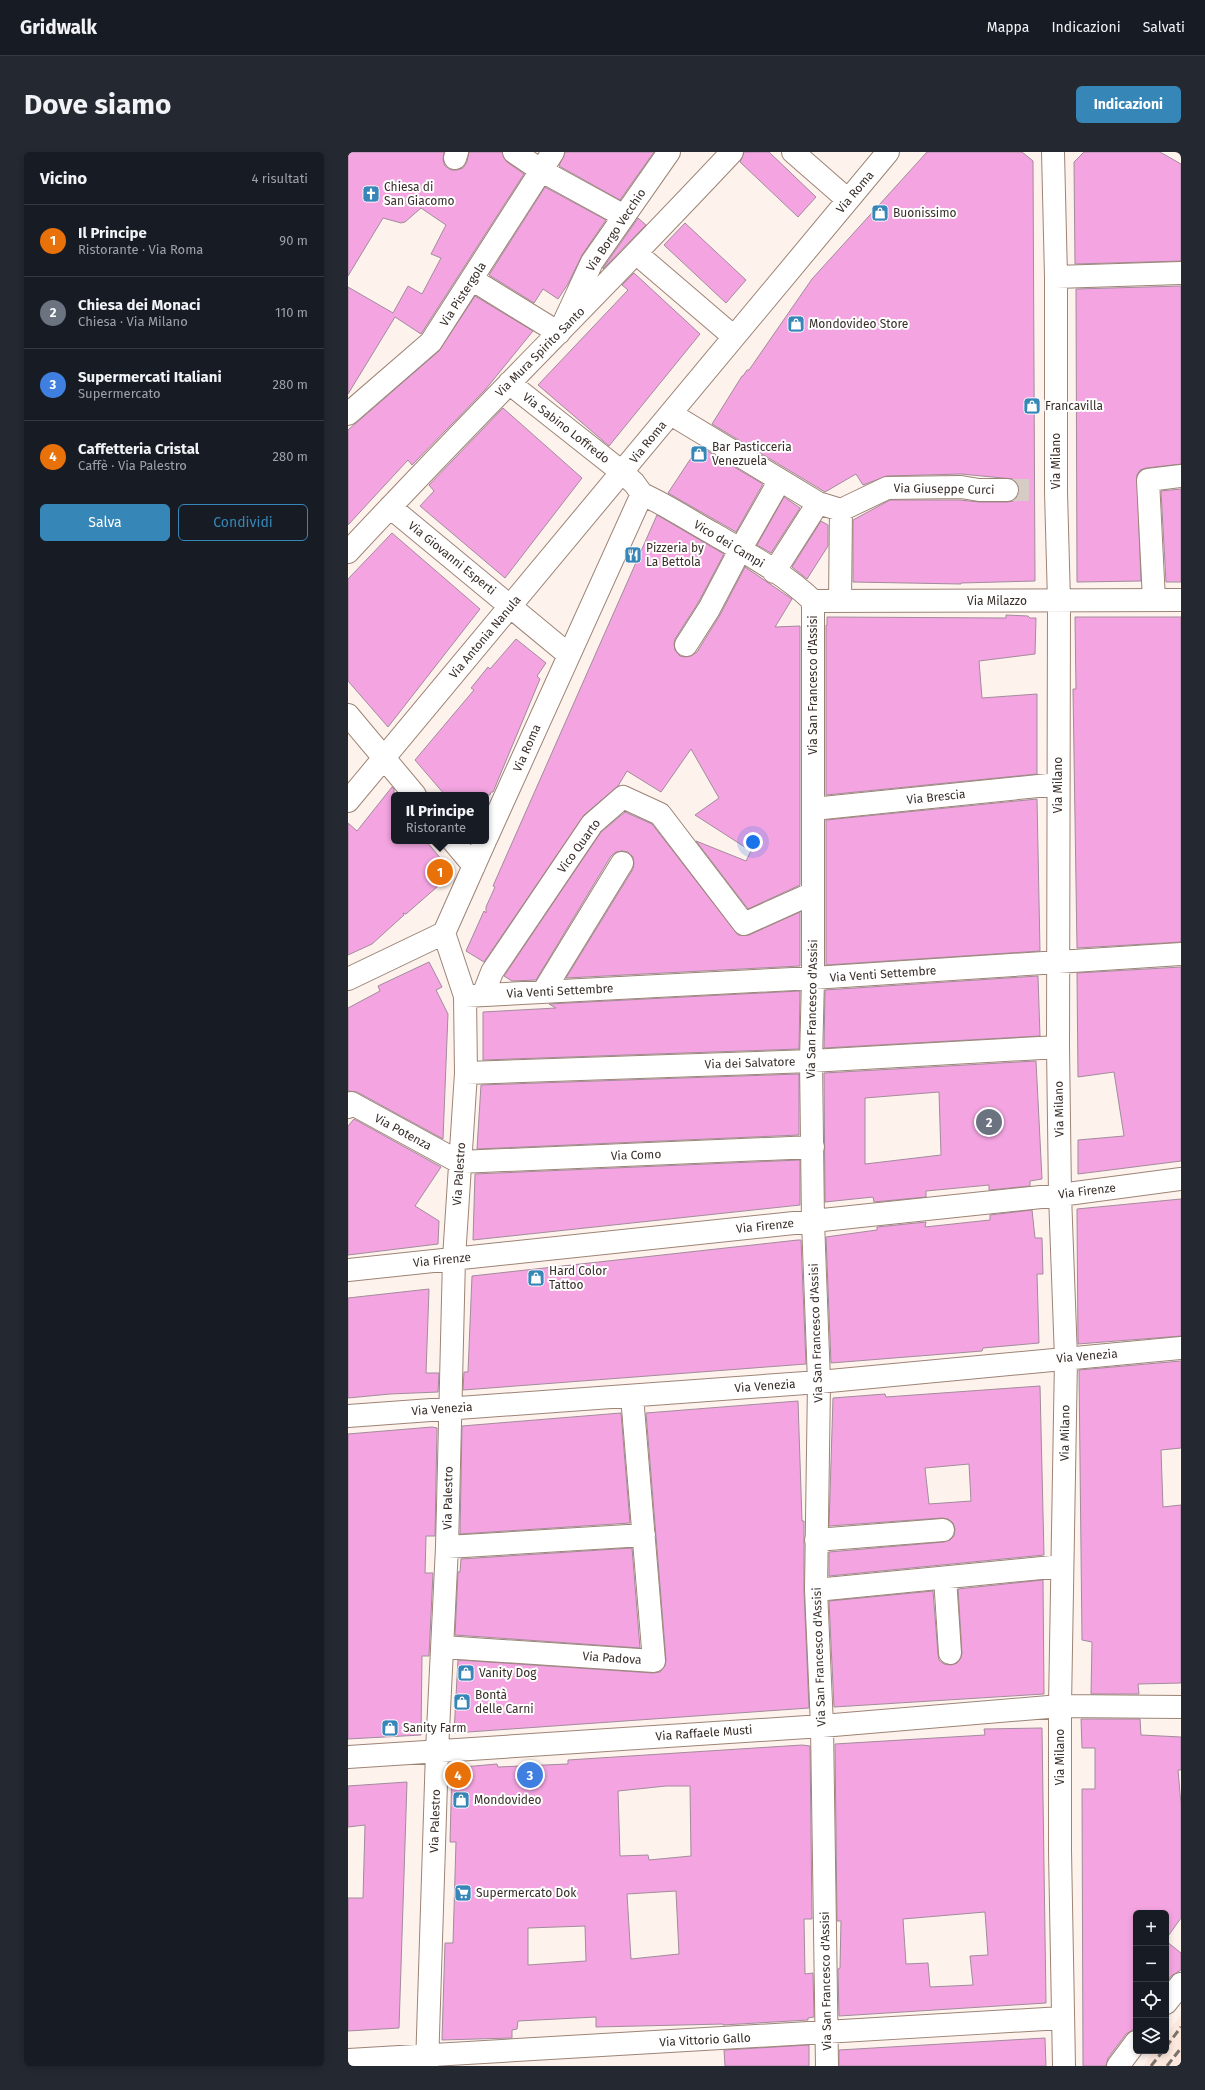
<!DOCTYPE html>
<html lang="it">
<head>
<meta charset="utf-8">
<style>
  :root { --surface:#171b24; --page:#242831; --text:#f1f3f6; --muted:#9ea1a6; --line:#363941; --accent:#3686b8 }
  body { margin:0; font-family:"Fira Sans",sans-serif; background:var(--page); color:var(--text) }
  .controls { position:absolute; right:12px; bottom:12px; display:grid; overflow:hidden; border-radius:6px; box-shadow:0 2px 6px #0003 }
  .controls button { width:36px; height:36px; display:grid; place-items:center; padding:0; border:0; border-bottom:1px solid var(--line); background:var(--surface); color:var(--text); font:20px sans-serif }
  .you { position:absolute; left:405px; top:690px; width:14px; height:14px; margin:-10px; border:3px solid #fff; border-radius:50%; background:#1a73e8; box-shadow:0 0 0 6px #1a73e833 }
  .badge { display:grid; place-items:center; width:26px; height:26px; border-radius:50%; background:var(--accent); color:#fff; font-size:13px; font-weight:700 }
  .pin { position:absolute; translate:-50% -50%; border:2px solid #fff; box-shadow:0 1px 4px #0006 }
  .popup { position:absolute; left:43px; top:640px; width:98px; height:52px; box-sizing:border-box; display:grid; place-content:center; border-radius:6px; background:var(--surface); filter:drop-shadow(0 1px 3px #0005); font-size:13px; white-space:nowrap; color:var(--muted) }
  .popup b { font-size:15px; color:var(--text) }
  .popup::after { content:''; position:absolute; left:50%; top:100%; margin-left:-8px; border:8px solid transparent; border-top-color:var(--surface) }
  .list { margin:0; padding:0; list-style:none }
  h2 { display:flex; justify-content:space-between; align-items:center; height:52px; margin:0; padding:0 16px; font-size:17px }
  h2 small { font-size:13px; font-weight:400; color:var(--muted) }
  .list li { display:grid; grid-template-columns:26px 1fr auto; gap:12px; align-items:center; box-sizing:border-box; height:72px; padding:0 16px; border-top:1px solid var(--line) }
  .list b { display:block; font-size:15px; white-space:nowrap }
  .list p { margin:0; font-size:13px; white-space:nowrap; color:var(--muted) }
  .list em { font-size:13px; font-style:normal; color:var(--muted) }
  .actions { display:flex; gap:8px; padding:12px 16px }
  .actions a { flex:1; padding:9px 0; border:1px solid var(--accent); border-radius:6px; text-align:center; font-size:14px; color:var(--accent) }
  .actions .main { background:var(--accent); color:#fff }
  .icon { flex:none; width:22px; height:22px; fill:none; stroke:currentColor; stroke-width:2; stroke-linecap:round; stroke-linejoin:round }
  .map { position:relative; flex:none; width:833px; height:1914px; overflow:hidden; border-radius:6px }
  header { display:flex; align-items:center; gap:24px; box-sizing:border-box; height:56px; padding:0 20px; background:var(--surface); border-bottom:1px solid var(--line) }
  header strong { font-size:19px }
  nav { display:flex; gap:22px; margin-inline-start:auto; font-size:14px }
  .intro { display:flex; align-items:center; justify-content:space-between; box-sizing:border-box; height:96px; padding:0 24px }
  h1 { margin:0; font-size:28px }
  .button { padding:10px 18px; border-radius:6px; background:var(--accent); color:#fff; font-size:14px; font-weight:700 }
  main { display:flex; gap:24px; padding:0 24px }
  aside { flex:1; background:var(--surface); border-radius:6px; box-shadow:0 2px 6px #0003 }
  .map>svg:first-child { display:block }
  .built { fill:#fce8dc }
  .building { fill:#f4a5e1; stroke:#a28b9c; fill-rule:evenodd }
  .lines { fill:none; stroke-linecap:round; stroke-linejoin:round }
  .minor-tunnel { stroke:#d6cbc5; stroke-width:22; stroke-dasharray:22 11; stroke-linecap:butt }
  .minor-casing { stroke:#9c8476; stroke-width:24 }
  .minor { stroke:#fff; stroke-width:22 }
  .rail { stroke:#7b716b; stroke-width:3; stroke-dasharray:8 4; stroke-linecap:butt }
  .labels { text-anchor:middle; stroke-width:4; stroke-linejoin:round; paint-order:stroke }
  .poi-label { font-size:12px; fill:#392f2a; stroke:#fff; text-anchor:start }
  .street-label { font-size:12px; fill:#392f2a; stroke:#fff }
</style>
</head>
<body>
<header>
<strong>Gridwalk</strong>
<nav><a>Mappa</a><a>Indicazioni</a><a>Salvati</a></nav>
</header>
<div class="intro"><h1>Dove siamo</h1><a class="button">Indicazioni</a></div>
<main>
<aside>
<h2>Vicino<small>4 risultati</small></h2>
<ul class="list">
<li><span class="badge" style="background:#e8710a">1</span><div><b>Il Principe</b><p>Ristorante · Via Roma</p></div><em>90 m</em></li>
<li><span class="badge" style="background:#6b7280">2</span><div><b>Chiesa dei Monaci</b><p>Chiesa · Via Milano</p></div><em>110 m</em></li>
<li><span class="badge" style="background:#3f7fe0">3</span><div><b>Supermercati Italiani</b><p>Supermercato</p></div><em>280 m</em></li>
<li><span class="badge" style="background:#e8710a">4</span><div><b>Caffetteria Cristal</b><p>Caffè · Via Palestro</p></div><em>280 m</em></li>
</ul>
<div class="actions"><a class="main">Salva</a><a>Condividi</a></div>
</aside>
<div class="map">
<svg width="833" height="1914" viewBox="0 0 833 1914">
  <rect width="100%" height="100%" fill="#fdf2ec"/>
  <path class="built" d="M 833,1863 L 833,1914 L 795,1914 L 806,1899 L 818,1899 L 818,1883 Z"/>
  <path class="building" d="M 0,0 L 96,0 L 95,8 L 97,14 L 103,18 L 109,18 L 115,16 L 119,10 L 121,0 L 154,0 L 159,10 L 176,22 L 73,182 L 47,165 L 0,242 L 0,135 L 45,161 L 60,134 L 74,142 L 93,106 L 83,102 L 98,73 L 73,56 L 57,70 L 53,71 L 35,66 L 0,124 Z
    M 217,0 L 306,0 L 272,48 L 211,14 Z
    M 396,0 L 421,0 L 468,45 L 450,65 L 392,10 Z
    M 579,0 L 674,0 L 685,9 L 687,429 L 613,431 L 613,432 L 505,430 L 505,368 L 542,348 L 612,348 L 631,350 L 659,350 L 665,349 L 670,345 L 671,338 L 670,332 L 665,327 L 613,322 L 539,324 L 515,333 L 508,322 L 477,340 L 364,272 L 394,224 L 395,224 L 399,218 L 401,218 L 464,127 Z
    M 736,0 L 812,0 L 833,12 L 833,109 L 727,112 L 726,10 Z
    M 197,35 L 258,68 L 234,103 L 220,132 L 210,147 L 195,137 L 186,151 L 141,123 Z
    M 290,66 L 298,73 L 255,117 L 255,116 Z
    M 337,71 L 398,128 L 378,151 L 316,93 Z
    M 286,121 L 352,182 L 261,294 L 190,233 L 280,138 L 274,133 Z
    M 833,134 L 833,312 L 798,316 L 792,318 L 789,323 L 793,429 L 729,430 L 728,137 Z
    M 127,144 L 185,179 L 137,238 L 64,313 L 60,308 L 0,373 L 0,278 L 91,199 Z
    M 155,256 L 234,326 L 157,426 L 72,354 L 86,339 L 81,333 Z
    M 351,294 L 415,332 L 388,380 L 320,341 Z
    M 833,337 L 833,430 L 818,430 L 813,339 Z
    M 436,345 L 452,356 L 423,401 L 409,393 Z
    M 309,363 L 376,402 L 350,451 L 327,487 L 326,492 L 327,498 L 332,504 L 337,505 L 343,504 L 349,500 L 372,463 L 397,415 L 444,447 L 427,475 L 452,474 L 452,733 L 400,757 L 348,689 L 398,709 L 403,699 L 347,663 L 371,646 L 343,597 L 313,640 L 279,619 L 270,634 L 236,663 L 136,810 L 118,799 L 136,759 L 138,761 L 138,755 L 147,735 L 145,734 Z
    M 473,369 L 480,373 L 480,394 L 459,427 L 444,415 Z
    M 44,381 L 132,457 L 40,575 L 0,529 L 0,427 Z
    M 658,463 L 680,464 L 682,466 L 688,466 L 687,502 L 631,509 L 634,546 L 689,542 L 689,622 L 478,643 L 478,473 L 479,473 L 479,465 L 658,466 Z
    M 727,465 L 833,465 L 833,790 L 729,796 L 725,537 L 728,537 Z
    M 168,487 L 198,511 L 189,524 L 192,527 L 145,640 L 143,640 L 142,643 L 97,643 L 67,608 L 126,538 L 123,536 L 140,515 L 142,517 Z
    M 44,635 L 46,637 L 46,689 L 78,689 L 105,721 L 58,762 L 55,761 L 56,763 L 24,792 L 0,803 L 0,671 L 9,679 Z
    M 689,647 L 692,799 L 478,813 L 478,668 Z
    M 277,660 L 304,672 L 390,783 L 401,783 L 452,760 L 452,814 L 218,826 L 285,717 L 286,711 L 285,705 L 280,700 L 274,699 L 268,700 L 263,704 L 188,828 L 164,829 L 156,824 L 253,680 Z
    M 81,810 L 94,835 L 88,838 L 100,862 L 95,987 L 9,940 L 0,939 L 0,856 L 32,839 L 30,834 Z
    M 833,815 L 833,1009 L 730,1022 L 730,988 L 776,984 L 766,920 L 730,925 L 729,821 Z
    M 690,824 L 692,884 L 476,896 L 477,838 Z
    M 452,839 L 451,897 L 135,908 L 135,860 L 208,856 L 201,852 Z
    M 688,909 L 694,1027 L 682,1029 L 682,1034 L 641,1038 L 641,1033 L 578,1039 L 578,1045 L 526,1050 L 525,1045 L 477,1050 L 476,921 ZM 591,940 L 593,1003 L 517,1012 L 517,946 Z
    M 451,922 L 451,983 L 129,997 L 133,933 Z
    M 6,967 L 93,1015 L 67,1054 L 91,1069 L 90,1092 L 0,1103 L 0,974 Z
    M 452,1008 L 452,1053 L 125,1088 L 127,1022 Z
    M 833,1047 L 833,1184 L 730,1192 L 729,1057 Z
    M 684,1058 L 687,1086 L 694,1086 L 695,1122 L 689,1122 L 691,1191 L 635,1196 L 634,1199 L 483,1211 L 478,1085 L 529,1078 L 529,1075 L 578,1070 L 577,1075 L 642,1068 L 642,1063 Z
    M 450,1088 L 453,1088 L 458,1212 L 115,1238 L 116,1220 L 120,1220 L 124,1124 Z
    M 81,1137 L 78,1221 L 91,1221 L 90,1240 L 42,1242 L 0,1246 L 0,1146 Z
    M 833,1209 L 833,1296 L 813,1298 L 815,1355 L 833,1353 L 833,1531 L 790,1532 L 791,1542 L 743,1542 L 744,1490 L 734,1488 L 731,1218 Z
    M 692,1234 L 696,1403 L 481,1424 L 481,1400 L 596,1390 L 602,1388 L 606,1384 L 607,1377 L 605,1371 L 600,1367 L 594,1366 L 481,1374 L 485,1246 L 537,1242 L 538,1245 ZM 621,1312 L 623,1349 L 581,1352 L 577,1316 Z
    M 450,1249 L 454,1369 L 456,1369 L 456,1439 L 461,1556 L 106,1581 L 110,1508 L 305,1521 L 312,1520 L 317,1514 L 318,1508 L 298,1261 Z
    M 273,1261 L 282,1371 L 112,1382 L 114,1274 Z
    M 84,1275 L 89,1276 L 87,1384 L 78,1384 L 77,1421 L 85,1421 L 81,1504 L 74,1504 L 73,1583 L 0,1587 L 0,1282 Z
    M 284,1396 L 292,1496 L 107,1483 L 110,1420 L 112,1420 L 113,1407 Z
    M 695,1428 L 696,1542 L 486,1555 L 481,1449 L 585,1439 L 590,1502 L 591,1508 L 596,1512 L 603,1513 L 609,1511 L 613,1506 L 614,1501 L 610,1437 Z
    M 733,1567 L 792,1567 L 793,1583 L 833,1585 L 833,1618 L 830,1618 L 833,1652 L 833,1766 L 818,1787 L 818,1761 L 788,1761 L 788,1876 L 778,1882 L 760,1906 L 758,1914 L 735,1914 L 734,1637 L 747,1637 L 747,1596 L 734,1596 Z
    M 694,1576 L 698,1851 L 491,1864 L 490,1817 L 492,1816 L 493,1769 L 489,1769 L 487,1592 L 637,1583 L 636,1577 ZM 637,1760 L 640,1803 L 622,1804 L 625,1833 L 582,1835 L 580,1811 L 558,1812 L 555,1767 Z
    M 454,1593 L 462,1594 L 464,1767 L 456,1767 L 457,1822 L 465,1821 L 466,1865 L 460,1866 L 460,1868 L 375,1873 L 375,1872 L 248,1875 L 248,1865 L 170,1869 L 169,1877 L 164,1878 L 164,1886 L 94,1888 L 97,1791 L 105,1791 L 108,1690 L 102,1690 L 104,1616 L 149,1612 L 150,1615 L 220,1612 L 220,1608 ZM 318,1634 L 342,1634 L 343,1704 L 301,1708 L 300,1703 L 272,1704 L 270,1639 ZM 328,1739 L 331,1802 L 283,1807 L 279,1742 ZM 237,1774 L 238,1809 L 180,1813 L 180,1776 Z
    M 59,1630 L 51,1876 L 0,1879 L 0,1746 L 15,1746 L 17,1673 L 0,1675 L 0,1634 Z
    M 818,1789 L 833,1801 L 833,1818 L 823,1824 L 818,1831 Z
    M 697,1886 L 698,1914 L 491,1914 L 491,1898 Z
    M 461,1893 L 461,1914 L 377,1914 L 376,1898 Z"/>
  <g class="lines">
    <path class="minor-tunnel" d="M 659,338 L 690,338"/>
    <g class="minor-casing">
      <path id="minor" d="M 166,0 L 194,19 L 276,64
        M 445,0 L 500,48
        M 705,0 L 708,125 L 708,340 L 711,449 L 710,895 L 712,1043 L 718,1206 L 712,1554 L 712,1699 L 716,1914
        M 107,6 L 109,0
        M 289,102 L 386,185
        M 708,125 L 833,121
        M 125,128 L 211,181 L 244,110 L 321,0
        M 0,262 L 83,190 L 205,0
        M 323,262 L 470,351 L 493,358 L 539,336 L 613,335 L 631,338 L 659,338
        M 294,342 C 319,353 342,369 366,382 C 400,402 437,422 465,449
        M 42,355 L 221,503
        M 0,400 C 126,264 258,135 384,0
        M 426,420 L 470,351
        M 806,448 L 800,328 L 833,324
        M 465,449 L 465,826 L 463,909 L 465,1069 L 471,1230 L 468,1438 L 474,1574 L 479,1914
        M 465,449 L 833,448
        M 492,449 L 493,358
        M 338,493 L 361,457 L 392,398 L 432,328
        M 0,563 L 67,643
        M 0,649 L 540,0
        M 465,657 L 710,632
        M 138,687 L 294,342 L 286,331 L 275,321 L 161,231
        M 105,689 L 126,714
        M 0,827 L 96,781 L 137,689
        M 195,840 L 274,711
        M 135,843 L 144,820 L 244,672 L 275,645 L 312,662 L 396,772 L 465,741
        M 117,844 L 465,826 L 833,802
        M 118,921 L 463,909 L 710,895
        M 0,955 L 3,951 L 111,1010 L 465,995
        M 0,1118 L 712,1043 L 833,1027
        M 0,1264 L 471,1230 L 833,1196
        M 468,1388 L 595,1378
        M 99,1395 L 296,1383
        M 597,1426 L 602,1501
        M 468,1438 L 714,1414
        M 95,1495 L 306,1509 L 284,1244
        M 0,1605 L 474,1574 L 712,1554 L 833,1555
        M 818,1851 L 833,1832
        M 0,1908 L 714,1866
        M 79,1914 L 89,1599 L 99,1395 L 106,1106 L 118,921 L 117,844 L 96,781
        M 770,1914 L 788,1890"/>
    </g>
    <use href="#minor" class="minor"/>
    <path class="rail" d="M 818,1895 L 833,1875
      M 803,1914 L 815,1899
      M 819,1914 L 833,1896"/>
  </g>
  <defs>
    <g id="church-square" transform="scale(0.9)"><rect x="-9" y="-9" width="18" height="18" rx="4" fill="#3686b8" stroke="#fff"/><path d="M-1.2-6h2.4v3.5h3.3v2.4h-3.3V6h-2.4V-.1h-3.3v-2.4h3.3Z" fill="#fff"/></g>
    <g id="shop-square" transform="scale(0.9)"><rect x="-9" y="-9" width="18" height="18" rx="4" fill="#3686b8" stroke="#fff"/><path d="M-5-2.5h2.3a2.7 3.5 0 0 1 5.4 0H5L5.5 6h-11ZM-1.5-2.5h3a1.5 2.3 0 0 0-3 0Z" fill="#fff"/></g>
    <g id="restaurant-square" transform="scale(0.9)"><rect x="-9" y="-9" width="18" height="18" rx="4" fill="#3686b8" stroke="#fff"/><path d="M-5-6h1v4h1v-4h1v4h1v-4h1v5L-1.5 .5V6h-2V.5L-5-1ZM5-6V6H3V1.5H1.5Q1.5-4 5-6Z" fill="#fff"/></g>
    <g id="supermarket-square" transform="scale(0.9)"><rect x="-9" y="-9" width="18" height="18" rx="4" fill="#3686b8" stroke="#fff"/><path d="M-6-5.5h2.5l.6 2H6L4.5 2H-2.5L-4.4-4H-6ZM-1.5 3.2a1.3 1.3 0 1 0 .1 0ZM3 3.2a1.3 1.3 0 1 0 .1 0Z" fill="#fff"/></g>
  </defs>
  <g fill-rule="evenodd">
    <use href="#church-square" x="23" y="42"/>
    <use href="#shop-square" x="532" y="61"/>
    <use href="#shop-square" x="448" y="172"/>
    <use href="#shop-square" x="684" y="254"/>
    <use href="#shop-square" x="351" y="302"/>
    <use href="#restaurant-square" x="285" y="403"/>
    <use href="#shop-square" x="188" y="1126"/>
    <use href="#shop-square" x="118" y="1521"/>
    <use href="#shop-square" x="114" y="1550"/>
    <use href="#shop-square" x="42" y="1576"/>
    <use href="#shop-square" x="113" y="1648"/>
    <use href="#supermarket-square" x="115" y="1741"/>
  </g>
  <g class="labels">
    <g class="poi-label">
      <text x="36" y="39">Chiesa di<tspan x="36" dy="14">San Giacomo</tspan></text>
      <text x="545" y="65">Buonissimo</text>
      <text x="461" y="176">Mondovideo Store</text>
      <text x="697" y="258">Francavilla</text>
      <text x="364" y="299">Bar Pasticceria<tspan x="364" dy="14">Venezuela</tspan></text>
      <text x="298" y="400">Pizzeria by<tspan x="298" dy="14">La Bettola</tspan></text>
      <text x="201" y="1123">Hard Color<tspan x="201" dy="14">Tattoo</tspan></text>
      <text x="131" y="1525">Vanity Dog</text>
      <text x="127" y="1547">Bontà<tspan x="127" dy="14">delle Carni</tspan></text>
      <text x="55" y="1580">Sanity Farm</text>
      <text x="126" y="1652">Mondovideo</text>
      <text x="128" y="1745">Supermercato Dok</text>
    </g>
    <g class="street-label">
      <text transform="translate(507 40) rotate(-50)" y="4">Via Roma</text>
      <text transform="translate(268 78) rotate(-56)" y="4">Via Borgo Vecchio</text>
      <text transform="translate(115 142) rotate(-57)" y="4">Via Pistergola</text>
      <text transform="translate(192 200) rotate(-45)" y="4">Via Mura Spirito Santo</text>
      <text transform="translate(218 276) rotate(38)" y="4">Via Sabino Loffredo</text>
      <text transform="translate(300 290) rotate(-51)" y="4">Via Roma</text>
      <text transform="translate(708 309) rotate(-90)" y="4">Via Milano</text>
      <text transform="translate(596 337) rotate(1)" y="4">Via Giuseppe Curci</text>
      <text transform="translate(381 392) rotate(31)" y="4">Vico dei Campi</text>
      <text transform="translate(104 406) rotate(39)" y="4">Via Giovanni Esperti</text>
      <text x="649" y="453">Via Milazzo</text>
      <text transform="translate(137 485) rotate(-50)" y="4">Via Antonia Nanula</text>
      <text transform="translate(465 533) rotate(-90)" y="4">Via San Francesco d'Assisi</text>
      <text transform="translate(179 596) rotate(-66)" y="4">Via Roma</text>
      <text transform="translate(710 633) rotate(-90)" y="4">Via Milano</text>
      <text transform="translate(588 645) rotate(-6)" y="4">Via Brescia</text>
      <text transform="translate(231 694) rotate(-54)" y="4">Vico Quarto</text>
      <text transform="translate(535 822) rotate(-4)" y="4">Via Venti Settembre</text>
      <text transform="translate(212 839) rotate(-3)" y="4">Via Venti Settembre</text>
      <text transform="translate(464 857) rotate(-89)" y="4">Via San Francesco d'Assisi</text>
      <text transform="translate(402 911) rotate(-2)" y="4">Via dei Salvatore</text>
      <text transform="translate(711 957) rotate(-91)" y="4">Via Milano</text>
      <text transform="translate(55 980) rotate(28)" y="4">Via Potenza</text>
      <text transform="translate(288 1003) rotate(-2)" y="4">Via Como</text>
      <text transform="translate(111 1022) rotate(-86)" y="4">Via Palestro</text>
      <text transform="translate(739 1039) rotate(-7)" y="4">Via Firenze</text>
      <text transform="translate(417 1074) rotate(-6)" y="4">Via Firenze</text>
      <text transform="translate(94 1108) rotate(-6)" y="4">Via Firenze</text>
      <text transform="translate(468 1181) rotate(-92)" y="4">Via San Francesco d'Assisi</text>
      <text transform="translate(739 1204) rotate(-5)" y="4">Via Venezia</text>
      <text transform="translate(417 1234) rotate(-4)" y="4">Via Venezia</text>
      <text transform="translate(94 1257) rotate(-4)" y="4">Via Venezia</text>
      <text transform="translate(717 1281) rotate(-89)" y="4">Via Milano</text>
      <text transform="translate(100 1346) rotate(-89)" y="4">Via Palestro</text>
      <text transform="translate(471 1505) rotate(-92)" y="4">Via San Francesco d'Assisi</text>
      <text transform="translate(264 1506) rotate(4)" y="4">Via Padova</text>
      <text transform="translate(356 1581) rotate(-4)" y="4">Via Raffaele Musti</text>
      <text transform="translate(712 1605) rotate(-90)" y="4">Via Milano</text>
      <text transform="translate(87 1669) rotate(-88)" y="4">Via Palestro</text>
      <text transform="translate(478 1829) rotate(-91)" y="4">Via San Francesco d'Assisi</text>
      <text transform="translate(357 1888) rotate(-3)" y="4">Via Vittorio Gallo</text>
    </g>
  </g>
</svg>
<div class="controls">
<button>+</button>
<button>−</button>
<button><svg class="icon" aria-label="locate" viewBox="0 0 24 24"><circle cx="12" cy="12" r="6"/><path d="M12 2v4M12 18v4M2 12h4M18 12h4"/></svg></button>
<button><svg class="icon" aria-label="layers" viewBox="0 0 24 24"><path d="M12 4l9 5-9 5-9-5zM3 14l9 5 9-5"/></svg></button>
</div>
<div class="you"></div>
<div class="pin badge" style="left:92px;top:720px;background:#e8710a">1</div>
<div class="popup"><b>Il Principe</b>Ristorante</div>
<div class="pin badge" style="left:641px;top:970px;background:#6b7280">2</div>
<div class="pin badge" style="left:182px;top:1623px;background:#3f7fe0">3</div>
<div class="pin badge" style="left:110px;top:1623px;background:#e8710a">4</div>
</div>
</main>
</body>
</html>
